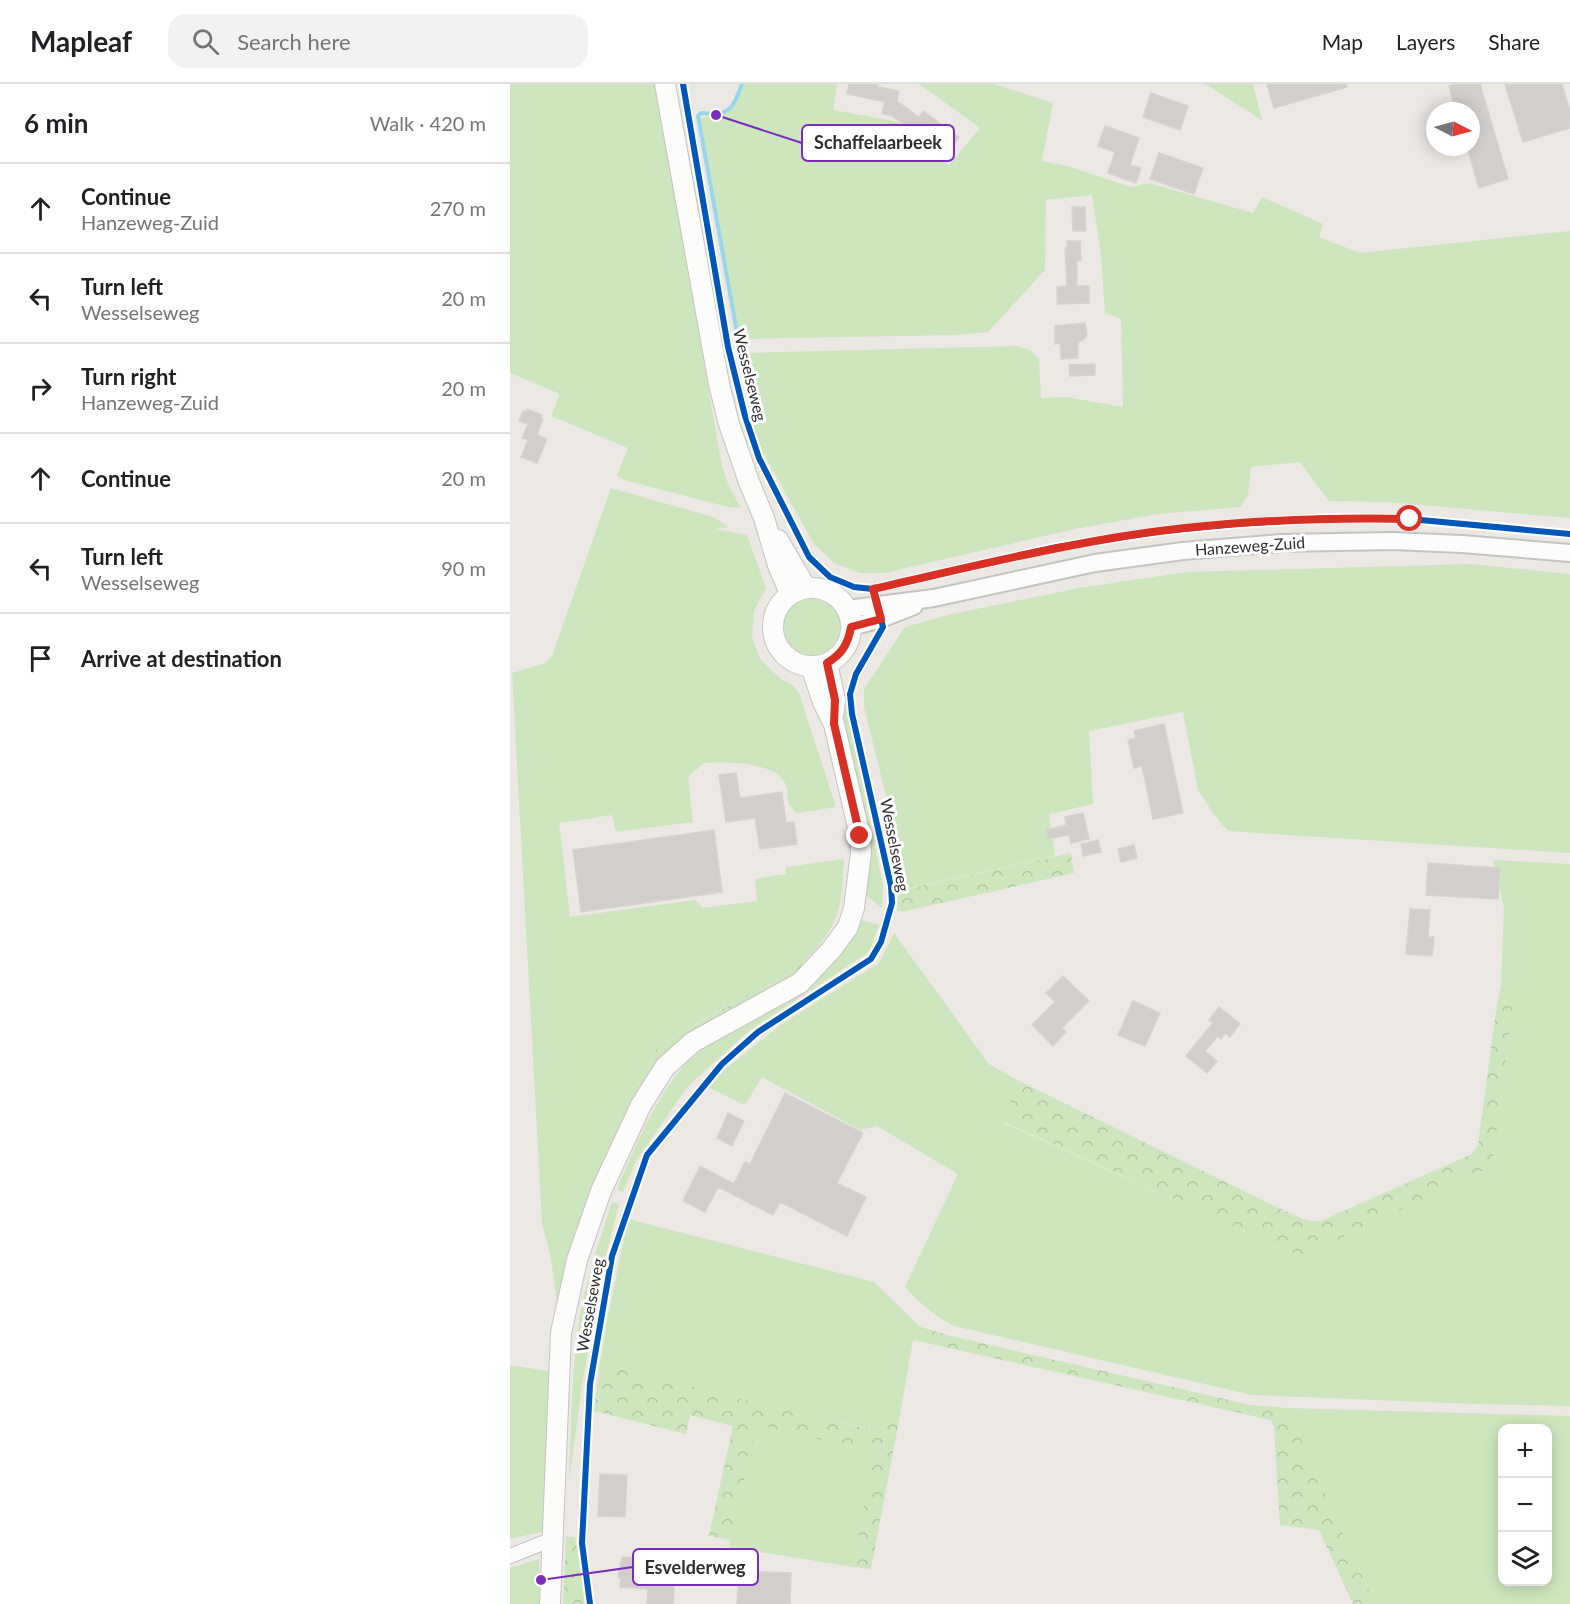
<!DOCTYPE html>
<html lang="en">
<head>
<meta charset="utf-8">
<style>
  :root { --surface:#fff; --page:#f2f2f2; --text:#202124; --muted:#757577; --line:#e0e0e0 }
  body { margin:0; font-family:Lato,sans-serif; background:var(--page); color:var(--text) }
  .controls { position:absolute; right:18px; bottom:18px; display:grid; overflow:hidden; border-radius:12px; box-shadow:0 3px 15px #0003 }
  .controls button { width:54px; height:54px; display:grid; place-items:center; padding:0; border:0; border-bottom:2px solid var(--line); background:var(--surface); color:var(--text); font:30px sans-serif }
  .compass { position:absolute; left:916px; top:18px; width:54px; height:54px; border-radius:50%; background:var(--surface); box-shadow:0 3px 15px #0003; rotate:96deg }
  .stop { position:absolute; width:18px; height:18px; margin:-14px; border:4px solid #d93025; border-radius:50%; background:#fff }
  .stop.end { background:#d93025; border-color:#fff; box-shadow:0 2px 6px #0008 }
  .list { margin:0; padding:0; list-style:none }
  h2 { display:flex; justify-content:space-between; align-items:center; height:78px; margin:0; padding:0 24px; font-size:26px }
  h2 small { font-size:20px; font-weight:400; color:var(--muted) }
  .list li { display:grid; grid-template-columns:39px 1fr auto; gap:18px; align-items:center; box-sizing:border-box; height:90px; padding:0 24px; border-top:2px solid var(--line) }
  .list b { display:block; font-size:22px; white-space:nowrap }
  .list p { margin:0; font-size:20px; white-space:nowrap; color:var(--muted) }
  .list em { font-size:20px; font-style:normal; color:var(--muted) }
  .icon { flex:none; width:33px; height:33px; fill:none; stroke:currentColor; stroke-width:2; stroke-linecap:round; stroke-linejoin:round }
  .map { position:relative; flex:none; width:1060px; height:1520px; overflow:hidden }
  header { display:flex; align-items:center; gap:36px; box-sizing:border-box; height:84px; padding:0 30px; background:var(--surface); border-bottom:2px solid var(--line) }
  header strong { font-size:28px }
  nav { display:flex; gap:33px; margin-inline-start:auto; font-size:21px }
  .search { width:420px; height:54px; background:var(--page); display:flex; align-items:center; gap:15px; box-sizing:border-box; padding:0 21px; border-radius:18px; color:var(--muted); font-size:22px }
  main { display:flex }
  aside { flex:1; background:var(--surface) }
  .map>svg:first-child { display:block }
  .grass { fill:#cee6be; fill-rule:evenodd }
  .forest { fill:url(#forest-crowns) }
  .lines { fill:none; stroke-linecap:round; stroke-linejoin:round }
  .stream { stroke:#99d6ec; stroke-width:4 }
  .building { fill:#d1cecb; stroke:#d7d4d0; stroke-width:1.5 }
  .minor-casing { stroke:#c5c4c5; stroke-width:16 }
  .tertiary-casing { stroke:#c5c4c5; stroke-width:20 }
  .secondary-casing { stroke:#c5c4c5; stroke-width:22 }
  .minor { stroke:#fcfcfb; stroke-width:14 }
  .tertiary { stroke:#fcfcfb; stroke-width:16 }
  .secondary { stroke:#fcfcfb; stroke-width:20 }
  .cycleway-casing { stroke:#fff; stroke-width:10 }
  .cycleway { stroke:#0057b8; stroke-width:6 }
  .route { stroke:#d93025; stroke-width:8 }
  .labels { text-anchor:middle; stroke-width:6; stroke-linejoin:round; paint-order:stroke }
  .street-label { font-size:16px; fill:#2e2e2e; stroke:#fff }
  .leader { fill:none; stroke:#7b2cbf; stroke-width:2 }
  .callout-dot { fill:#7b2cbf; stroke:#fff; stroke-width:2 }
  .callout { fill:#fff; stroke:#7b2cbf; stroke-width:2 }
  .callout-label { font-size:18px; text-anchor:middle; font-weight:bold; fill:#2e2e2e }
</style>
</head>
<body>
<header>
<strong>Mapleaf</strong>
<div class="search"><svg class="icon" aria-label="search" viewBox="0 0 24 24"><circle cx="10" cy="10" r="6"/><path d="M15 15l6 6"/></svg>Search here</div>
<nav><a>Map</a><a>Layers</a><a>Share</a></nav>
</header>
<main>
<aside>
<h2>6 min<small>Walk · 420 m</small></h2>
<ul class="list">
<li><svg class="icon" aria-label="ahead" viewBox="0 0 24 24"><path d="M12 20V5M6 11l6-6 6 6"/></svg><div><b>Continue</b><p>Hanzeweg-Zuid</p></div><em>270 m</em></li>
<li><svg class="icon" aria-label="left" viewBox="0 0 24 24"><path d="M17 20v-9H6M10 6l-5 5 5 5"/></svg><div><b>Turn left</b><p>Wesselseweg</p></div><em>20 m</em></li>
<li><svg class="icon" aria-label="right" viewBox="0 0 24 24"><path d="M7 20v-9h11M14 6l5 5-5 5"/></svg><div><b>Turn right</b><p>Hanzeweg-Zuid</p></div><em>20 m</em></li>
<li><svg class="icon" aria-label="ahead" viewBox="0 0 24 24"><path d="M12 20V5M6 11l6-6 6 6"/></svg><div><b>Continue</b></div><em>20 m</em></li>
<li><svg class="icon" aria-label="left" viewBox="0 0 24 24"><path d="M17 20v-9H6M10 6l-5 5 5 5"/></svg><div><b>Turn left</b><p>Wesselseweg</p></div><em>90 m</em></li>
<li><svg class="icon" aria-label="arrive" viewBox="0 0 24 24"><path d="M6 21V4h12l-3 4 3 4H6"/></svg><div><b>Arrive at destination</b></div></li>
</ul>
</aside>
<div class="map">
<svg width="1060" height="1520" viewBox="0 0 1060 1520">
  <defs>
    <pattern id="forest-crowns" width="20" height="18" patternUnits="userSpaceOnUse" patternTransform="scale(1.5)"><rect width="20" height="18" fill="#cee6be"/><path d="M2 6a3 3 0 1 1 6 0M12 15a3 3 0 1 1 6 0" fill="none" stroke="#b1c6a4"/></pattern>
  </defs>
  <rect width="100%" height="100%" fill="#ece8e4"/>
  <path class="grass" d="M 0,0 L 145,0 L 212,382 L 218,400 L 231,424 L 218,423 L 114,396 L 107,391 L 118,364 L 41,332 L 50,310 L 0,289 Z
    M 234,0 L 327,0 L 323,26 L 389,38 L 439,81 L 470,44 L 409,0 L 484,0 L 543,19 L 532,77 L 561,83 L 621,103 L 639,99 L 743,129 L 752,113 L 813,140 L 809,153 L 850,169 L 1060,147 L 1060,434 L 878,418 L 819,417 L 790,378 L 741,383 L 738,411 L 730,423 L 648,430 L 565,445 L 374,489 L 350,489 L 324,479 L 304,460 L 253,369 L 242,338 L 230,269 L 506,262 L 520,266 L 529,275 L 531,314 L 556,313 L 613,323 L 611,235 L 595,229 L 591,171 L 582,111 L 536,116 L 535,186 L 478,248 L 446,251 L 227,255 L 189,35 L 223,24 Z
    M 695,0 L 743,0 L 752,36 Z
    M 101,404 L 203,433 L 219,443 L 205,445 L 237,451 L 256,504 L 244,527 L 242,553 L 250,575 L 271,595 L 284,602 L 289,609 L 326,723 L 287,729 C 272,715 281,713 275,699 C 264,677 214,678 194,679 L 178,693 L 183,738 L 106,748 L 102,731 L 49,739 L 60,833 L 185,816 L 193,824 L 247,817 L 245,795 L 276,790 L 276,783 L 334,775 C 333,793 333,813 327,830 C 312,872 270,897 233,914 C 205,927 179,945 152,960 L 147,965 L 116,1030 L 90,1092 L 49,1218 L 47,1219 L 41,1175 L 32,1139 L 2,589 L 36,579 L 42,572 Z
    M 960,480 L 1060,490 L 1060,769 L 718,747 L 705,732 L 688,706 L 673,628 L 579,647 L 583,720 L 539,730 L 545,772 L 395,805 L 377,716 L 354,623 L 354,605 L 395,543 L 442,530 L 569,504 L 677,488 Z
    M274 543a28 28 0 1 1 56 0a28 28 0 1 1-56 0Z
    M 324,580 L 331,597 L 373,801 L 372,824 L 353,809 L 344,699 Z
    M 983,776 L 1060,780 L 1060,1322 L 965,1320 L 742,1311 L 444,1242 C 424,1232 410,1219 395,1203 L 448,1090 L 367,1042 L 350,1046 L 252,993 L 235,1021 L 198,1003 L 208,991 L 272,940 L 369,879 L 384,849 L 479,980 L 507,996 L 494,1039 L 787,1171 L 980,1083 L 983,1075 L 1005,905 L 997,901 L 991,903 L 994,824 Z
    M 350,836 L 369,841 L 360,865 L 356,870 L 239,947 L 178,1002 L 126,1077 L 113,1108 L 107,1105 C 126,1060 145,1015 177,978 Z
    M 102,1118 L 109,1120 L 90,1194 L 72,1302 L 59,1398 C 61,1345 61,1291 69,1238 C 75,1197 90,1157 102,1118 Z
    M 118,1135 L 364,1198 L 406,1239 L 390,1331 L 376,1344 L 368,1346 L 298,1332 L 90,1279 L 98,1232 Z
    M 0,1281 L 44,1288 L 39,1446 L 0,1455 Z
    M 777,1324 L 1060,1332 L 1060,1520 L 865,1520 ZM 993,1344 L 1038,1344 L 1038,1498 L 993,1498 Z
    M 247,1339 L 363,1369 L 343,1483 L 219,1463 Z
    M 29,1475 L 29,1520 L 0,1520 L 0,1484 Z"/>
  <path class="forest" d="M 561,769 L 564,789 L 396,827 L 387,827 L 388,807 Z
    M 294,877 L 291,888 L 220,930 L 132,1017 L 46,1249 L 47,1219 L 49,1218 L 90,1092 L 116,1030 L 147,965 L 152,960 L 232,914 L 260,901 Z
    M 997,901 L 1003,901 L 1005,905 L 983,1075 L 980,1083 L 798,1170 L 787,1171 L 494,1038 L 507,996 L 779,1129 L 799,1137 L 811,1137 L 962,1070 L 968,1061 L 987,920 L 991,903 Z
    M 406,1239 L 411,1243 L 437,1251 L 741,1321 L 777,1324 L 865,1520 L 843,1520 L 809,1446 L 770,1441 L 764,1343 L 761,1336 L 403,1256 Z
    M 90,1279 L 298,1332 L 360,1345 L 376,1344 L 384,1337 L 391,1326 L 361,1485 L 343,1483 L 363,1369 L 247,1340 L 221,1456 L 199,1452 L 223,1342 L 180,1331 L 176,1350 L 84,1327 Z
    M 56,1453 L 65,1453 L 76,1520 L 53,1520 Z"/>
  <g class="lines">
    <path class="stream" d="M 228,254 L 188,32 L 191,29 C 220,32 222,26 232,0"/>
  </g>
  <path class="building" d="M 339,0 L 368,0 L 368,3 L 389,7 L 387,17 L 409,33 L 413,27 L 449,53 L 437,71 L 382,32 L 372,30 L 375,18 L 337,10 Z
    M 757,0 L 836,0 L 837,3 L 764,24 Z
    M 946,0 L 970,0 L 998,95 L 969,104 L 957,63 L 961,63 L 961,27 L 946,27 L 939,2 Z
    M 995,0 L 1052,0 L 1060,27 L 1060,44 L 1013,58 Z
    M 641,9 L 678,22 L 670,46 L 633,33 Z
    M 595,42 L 629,54 L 620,81 L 631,84 L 626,99 L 598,89 L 605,68 L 588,62 Z
    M 649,69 L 693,84 L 684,110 L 640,95 Z
    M 562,123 L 575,123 L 576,147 L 563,147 Z
    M 557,157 L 570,157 L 571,176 L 567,177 L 567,202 L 579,202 L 579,219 L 547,220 L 547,203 L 557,202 L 555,164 L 557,164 Z
    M 575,239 L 577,250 L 575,254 L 568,259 L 568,274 L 551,275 L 550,259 L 545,260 L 545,242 Z
    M 585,280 L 585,291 L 560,292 L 559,281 Z
    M 17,325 L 32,331 L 30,334 L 33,335 L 27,351 L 37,355 L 27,379 L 11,373 L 18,356 L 12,354 L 18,340 L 9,337 L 13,327 L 16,328 Z
    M 654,640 L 673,729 L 643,735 L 632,682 L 624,684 L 618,656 L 626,654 L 624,647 Z
    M 226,689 L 230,714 L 272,708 L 276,739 L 284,738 L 287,760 L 250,765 L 245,734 L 216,738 L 209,691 Z
    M 573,729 L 579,755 L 561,759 L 559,751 L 538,755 L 536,746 L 556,741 L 555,733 Z
    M 204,746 L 212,808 L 71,828 L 63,766 Z
    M 588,756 L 591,768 L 573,772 L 571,760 Z
    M 624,761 L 627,774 L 611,778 L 608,765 Z
    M 918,779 L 990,784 L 988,815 L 916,811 Z
    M 900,825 L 920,826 L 918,853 L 924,853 L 922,872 L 896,870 Z
    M 553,892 L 579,917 L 552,944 L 556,948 L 543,962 L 522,941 L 545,918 L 536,909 Z
    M 623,917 L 650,929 L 635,962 L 608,951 Z
    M 709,923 L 730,940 L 720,953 L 715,949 L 711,955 L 708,952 L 695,967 L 707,977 L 697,989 L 676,972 L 703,939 L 699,936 Z
    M 275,1009 L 353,1049 L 327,1099 L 356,1113 L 337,1152 L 270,1118 L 263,1131 L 208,1103 L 195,1128 L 173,1117 L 190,1082 L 224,1100 L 235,1078 L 240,1080 Z
    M 218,1029 L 234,1037 L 222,1062 L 207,1054 Z
    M 90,1390 L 117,1391 L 115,1433 L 88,1432 Z
    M 112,1473 L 129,1474 L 129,1482 L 165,1484 L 163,1520 L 137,1520 L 138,1505 L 110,1503 L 111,1494 L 108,1493 Z
    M 229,1487 L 281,1489 L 280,1520 L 227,1520 Z"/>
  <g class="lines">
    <g class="minor-casing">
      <path id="minor" d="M 0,1472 L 43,1455"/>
    </g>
    <g class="tertiary-casing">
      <path id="tertiary" d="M 337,525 L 424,514 L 585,479 L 673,467 L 772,459 L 883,457 L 952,460 L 1060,469
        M 341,543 L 371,535 L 404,522"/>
    </g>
    <g class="secondary-casing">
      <path id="secondary" d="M 155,0 L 209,300 L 219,340 L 239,398 L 254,434 L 268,481 L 280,510
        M 268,456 L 296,504
        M263 543a39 39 0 1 1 78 0a39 39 0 1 1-78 0Z
        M 317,579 L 325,616 L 324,628
        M 40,1520 L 51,1249 L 67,1176 L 91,1107 L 131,1021 L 155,983 L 183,958 L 290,899 L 321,866 L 338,843 L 344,824 L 351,769 L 350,752 L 324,640 L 313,618 L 301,582"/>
    </g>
    <use href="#minor" class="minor"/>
    <use href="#tertiary" class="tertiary"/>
    <use href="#secondary" class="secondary"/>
    <g class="cycleway-casing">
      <path id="cycleway" d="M 363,505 L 547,463 L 652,447 L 725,440 L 822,434 L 900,435 L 1060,450
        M 80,1520 L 72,1459 L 80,1300 L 102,1172 L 137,1071 L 212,980 L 248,948 L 361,875 L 371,858 L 382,819 L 381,802 L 342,630 L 340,610 L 346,590 L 373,543 L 363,505 L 344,503 L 320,493 L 299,473 L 249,374 L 235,332 L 218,263 L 173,0"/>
    </g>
    <use href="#cycleway" class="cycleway"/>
  </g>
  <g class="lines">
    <path class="route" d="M 350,752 L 324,640 L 325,616 L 317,579 C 332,570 338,560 341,543 L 371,535 L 363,505 C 439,488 514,469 591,456 C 693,438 797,433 900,435"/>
  </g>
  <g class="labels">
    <g class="street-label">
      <text transform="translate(240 291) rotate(76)" y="6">Wesselseweg</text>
      <text transform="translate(740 462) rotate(-4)" y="6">Hanzeweg-Zuid</text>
      <text transform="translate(385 761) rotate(79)" y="6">Wesselseweg</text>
      <text transform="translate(80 1221) rotate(-80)" y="6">Wesselseweg</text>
    </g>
  </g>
  <path class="leader" d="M206 31L292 59M31 1496L123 1483"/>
  <g class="callout-dot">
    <circle cx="206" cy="31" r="6"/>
    <circle cx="31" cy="1496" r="6"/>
  </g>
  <g class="callout">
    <rect x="292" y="41" width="152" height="36" rx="6"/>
    <rect x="123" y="1465" width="125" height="36" rx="6"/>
  </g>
  <g class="callout-label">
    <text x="368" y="65">Schaffelaarbeek</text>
    <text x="185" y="1490">Esvelderweg</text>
  </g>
</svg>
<div class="controls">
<button>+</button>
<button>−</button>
<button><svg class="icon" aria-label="layers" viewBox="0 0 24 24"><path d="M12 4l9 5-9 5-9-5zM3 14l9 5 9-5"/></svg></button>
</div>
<svg class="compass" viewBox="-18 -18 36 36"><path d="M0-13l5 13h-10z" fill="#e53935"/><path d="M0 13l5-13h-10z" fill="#757577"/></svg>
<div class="stop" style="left:900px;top:435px"></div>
<div class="stop end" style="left:350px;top:752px"></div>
</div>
</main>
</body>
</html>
